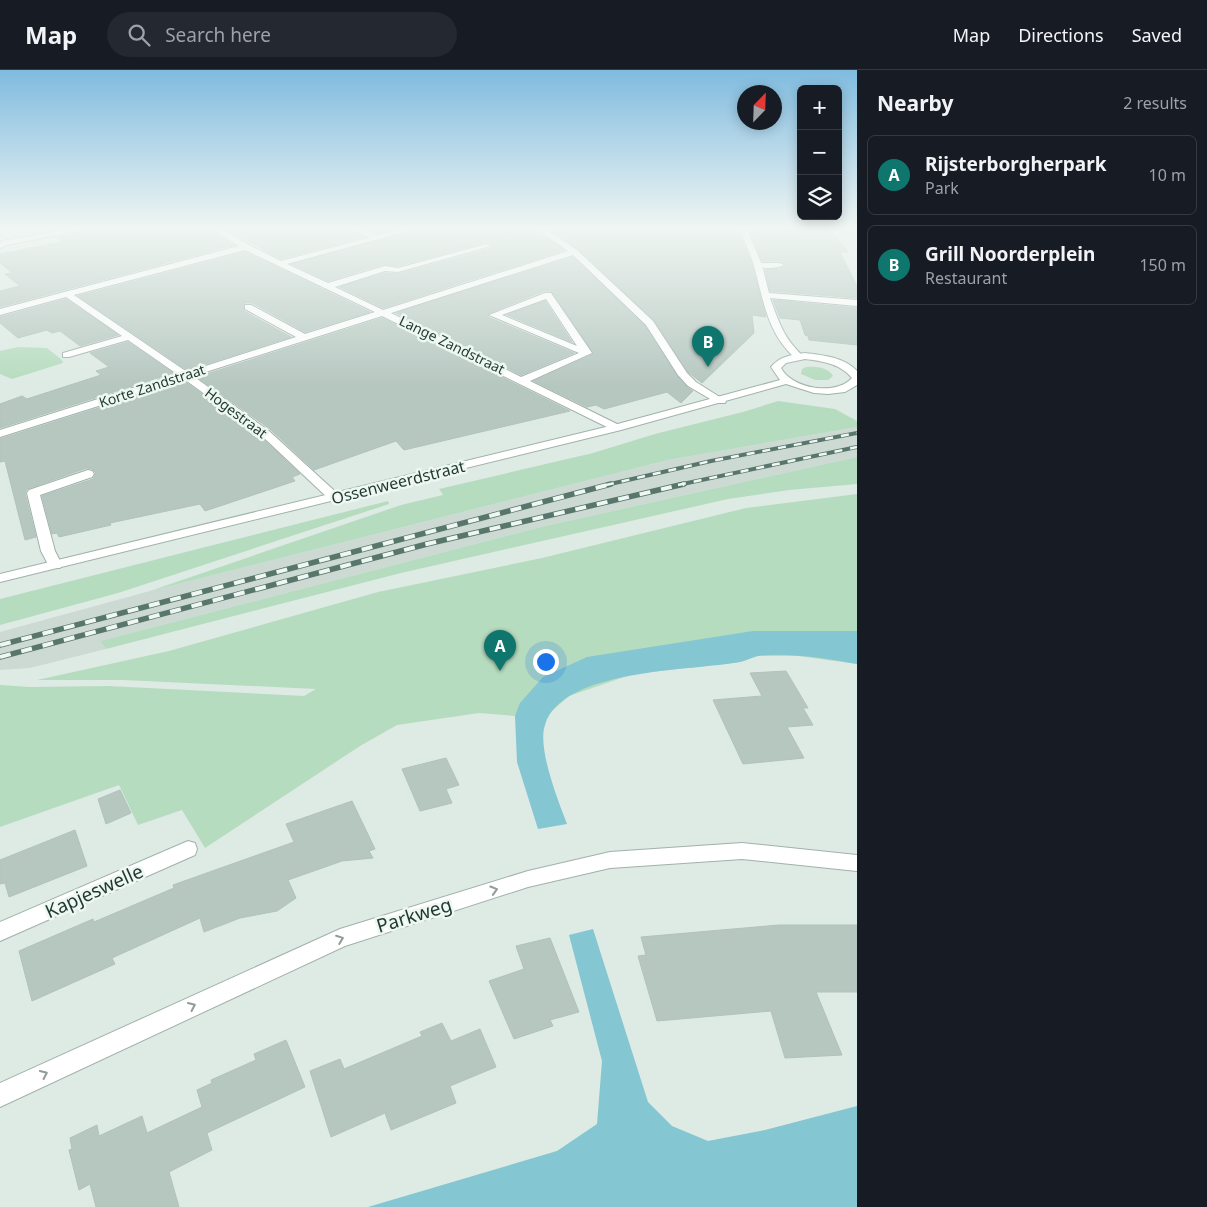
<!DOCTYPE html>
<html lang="en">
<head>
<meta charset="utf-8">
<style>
  :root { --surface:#171b24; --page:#242831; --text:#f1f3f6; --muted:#9ea1a6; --line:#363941; --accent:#0f766e }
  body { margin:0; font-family:"Noto Sans",sans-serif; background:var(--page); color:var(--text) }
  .controls { position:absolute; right:15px; top:15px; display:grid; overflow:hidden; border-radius:8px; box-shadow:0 2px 12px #0003 }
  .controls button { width:45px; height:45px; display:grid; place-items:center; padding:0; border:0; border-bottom:1px solid var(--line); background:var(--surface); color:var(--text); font:25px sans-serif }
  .compass { position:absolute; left:737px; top:15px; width:45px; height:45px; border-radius:50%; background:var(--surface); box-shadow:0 2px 12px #0003; rotate:23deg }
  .you { position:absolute; left:545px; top:591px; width:18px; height:18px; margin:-12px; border:4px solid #fff; border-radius:50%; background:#1a73e8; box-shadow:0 0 0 8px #1a73e833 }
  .badge { display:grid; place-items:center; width:32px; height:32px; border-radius:50%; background:var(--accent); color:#fff; font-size:16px; font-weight:700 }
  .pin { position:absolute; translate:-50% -41px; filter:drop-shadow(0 1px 2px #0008) }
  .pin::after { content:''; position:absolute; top:26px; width:18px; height:15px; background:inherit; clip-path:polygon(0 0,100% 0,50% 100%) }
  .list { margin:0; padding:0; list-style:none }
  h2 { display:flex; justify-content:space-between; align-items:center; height:65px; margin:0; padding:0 20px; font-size:21px }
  h2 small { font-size:16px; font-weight:400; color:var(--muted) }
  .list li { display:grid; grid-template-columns:32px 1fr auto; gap:15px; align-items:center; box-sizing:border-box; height:80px; margin:0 10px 10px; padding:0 10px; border:1px solid var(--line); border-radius:8px }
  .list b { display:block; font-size:19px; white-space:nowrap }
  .list p { margin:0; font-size:16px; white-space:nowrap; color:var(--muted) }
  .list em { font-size:16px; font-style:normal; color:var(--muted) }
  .icon { flex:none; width:28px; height:28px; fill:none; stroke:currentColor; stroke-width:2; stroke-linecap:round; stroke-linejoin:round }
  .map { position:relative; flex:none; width:857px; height:1137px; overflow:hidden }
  header { display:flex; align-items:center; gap:30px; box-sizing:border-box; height:70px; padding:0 25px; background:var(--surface); border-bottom:1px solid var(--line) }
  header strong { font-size:24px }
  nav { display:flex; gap:28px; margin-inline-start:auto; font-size:18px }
  .search { width:350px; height:45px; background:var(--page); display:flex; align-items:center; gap:12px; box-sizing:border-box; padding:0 18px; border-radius:28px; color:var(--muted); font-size:19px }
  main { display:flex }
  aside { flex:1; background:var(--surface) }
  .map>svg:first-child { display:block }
  .built { fill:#ccdad3 }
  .green { fill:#b6dcbf }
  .water { fill:#84c6d1 }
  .building { fill:#b6c7c0; stroke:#b0c3bb }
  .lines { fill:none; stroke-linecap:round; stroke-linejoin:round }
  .service-casing { stroke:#a1b1ab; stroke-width:2 }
  .minor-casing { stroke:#a1b1ab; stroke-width:2 }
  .tertiary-casing { stroke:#a1b1ab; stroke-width:2 }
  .service { fill:#fff; fill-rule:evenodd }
  .minor { fill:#fff; fill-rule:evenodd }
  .tertiary { fill:#fff; fill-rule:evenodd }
  .rail-far1-casing { stroke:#59766d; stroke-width:4 }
  .rail-casing { stroke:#59766d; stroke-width:5.5 }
  .rail-far1 { stroke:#eef7f2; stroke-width:2.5; stroke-dasharray:8; stroke-linecap:butt }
  .rail { stroke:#eef7f2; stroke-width:4; stroke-dasharray:11; stroke-linecap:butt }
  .oneway { stroke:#8f9c98 }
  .labels { text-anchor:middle; stroke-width:5; stroke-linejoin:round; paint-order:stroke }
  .far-street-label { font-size:14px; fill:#1f3932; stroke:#eef7f2 }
  .street-label { font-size:16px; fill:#1f3932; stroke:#eef7f2 }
  .near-street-label { font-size:19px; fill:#1f3932; stroke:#eef7f2 }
</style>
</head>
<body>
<header>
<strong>Map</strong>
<div class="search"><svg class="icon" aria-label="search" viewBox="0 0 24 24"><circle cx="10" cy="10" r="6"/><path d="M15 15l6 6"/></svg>Search here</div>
<nav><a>Map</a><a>Directions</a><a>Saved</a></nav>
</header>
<main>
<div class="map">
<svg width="857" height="1137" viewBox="0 0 857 1137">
  <rect width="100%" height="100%" fill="#deeae4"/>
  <path class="built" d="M 857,357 L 857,387 L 545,456 L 100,571 L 106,579 L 30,598 L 0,600 L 0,562 L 150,521 L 668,390 Z"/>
  <path class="green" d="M 18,277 L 47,278 L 62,290 L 63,293 L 12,309 L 0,304 L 0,281 Z
    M 806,297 C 816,296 828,297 833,306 L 828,310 L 815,310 L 801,304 L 802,299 Z
    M 778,331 L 835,339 L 857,351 L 857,357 L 668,390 L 150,521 L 401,435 L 443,425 L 439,419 L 593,383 L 655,364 L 743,342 Z
    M 857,387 L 857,414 L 789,420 L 728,429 L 401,503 L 106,579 L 100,571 L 545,456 Z
    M 857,424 L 857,594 L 798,586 L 758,586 L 740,592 L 633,604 L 569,626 L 552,641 L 515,646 L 479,643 L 397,655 L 360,676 L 205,778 L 182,740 L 138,755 L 119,715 L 0,757 L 0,615 L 30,617 L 109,616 L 304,626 L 316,619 L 123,610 L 37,610 L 169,581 L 378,522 L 542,488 L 746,438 Z
    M 388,431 L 389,434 L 118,523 L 0,555 L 0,529 Z"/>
  <path class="water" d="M 753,561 L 857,561 L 857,594 C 828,589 787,582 758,586 C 752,587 746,591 740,592 C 693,601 562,598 545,655 C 537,678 558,730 567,754 L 538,759 L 517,692 L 515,646 L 520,633 L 543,607 L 587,587 Z
    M 593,859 L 648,1032 L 672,1056 L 708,1071 L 765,1060 L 857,1036 L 857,1137 L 368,1137 L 557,1081 L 597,1054 L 602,991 L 569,865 Z"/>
  <path class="building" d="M 98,157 L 207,157 L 234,175 L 0,237 L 0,221 L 20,216 L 5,204 L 12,203 L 0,193 L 0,184 L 62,172 L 56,167 L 96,159 Z
    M 222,157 L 346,157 L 364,167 L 281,189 Z
    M 362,157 L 403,157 L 377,164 Z
    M 424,157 L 532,157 L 564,180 L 383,238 L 340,217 L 385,203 L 398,204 L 492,178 L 493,175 L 487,172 L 398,196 L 384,194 L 328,211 L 292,194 Z
    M 546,157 L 685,159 L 685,158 L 698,157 L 736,157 L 751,192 L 766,247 L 752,245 L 754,263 L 702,313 L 688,302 L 654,250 L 578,179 Z
    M 748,157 L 828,157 L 848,182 L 840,182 L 857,216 L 857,228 L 770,221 L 765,200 L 781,198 L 786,194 L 780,191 L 762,191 Z
    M 245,182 L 370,242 L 305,262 L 252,233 L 245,233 L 243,235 L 244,241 L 291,267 L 187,300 L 78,226 Z
    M 573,187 L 645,256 L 677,306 L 687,317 L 693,321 L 681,333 L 667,322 L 604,339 L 596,335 L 587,337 L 534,311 L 594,284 L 551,221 L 544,221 L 487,244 L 488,247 L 574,283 L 521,305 L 396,243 Z
    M 66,229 L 118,265 L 80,276 L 60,261 L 52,263 L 47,260 L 18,268 L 0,253 L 0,247 Z
    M 773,230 L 857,238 L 857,275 L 809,270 L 808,266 L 805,265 L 800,250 L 780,248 Z
    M 545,231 L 572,272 L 507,245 Z
    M 382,248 L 570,341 L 404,380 L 396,371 L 314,400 L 270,359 L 197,307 Z
    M 128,272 L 173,303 L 0,358 L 0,334 L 22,326 L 27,329 L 101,305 L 96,301 L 109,297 L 90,283 Z
    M 184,311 L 260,366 L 300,404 L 292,407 L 295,411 L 205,441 L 200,434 L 110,453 L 111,455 L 59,467 L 57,463 L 52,464 L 42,426 L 93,409 L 96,403 L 92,399 L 87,398 L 27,419 L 25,423 L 36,467 L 25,470 L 5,391 L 0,392 L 0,369 Z
    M 786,601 L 808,638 L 803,638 L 813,655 L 787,657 L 804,688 L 743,694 L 713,630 L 762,626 L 750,603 Z
    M 446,688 L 459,715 L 446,719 L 452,733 L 420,741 L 402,699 Z
    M 120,720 L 131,743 L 106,754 L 98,729 Z
    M 352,731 L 375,779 L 369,781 L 373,788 L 342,791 L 288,810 L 296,828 L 277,841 L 240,848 L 204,862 L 200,848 L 112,888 L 115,894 L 32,931 L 19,881 L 93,849 L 94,852 L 174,818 L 173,815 L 294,772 L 286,754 Z
    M 75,760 L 87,796 L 9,827 L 5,813 L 0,814 L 0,790 Z
    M 779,855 L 857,855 L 857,922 L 816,922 L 842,985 L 785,988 L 771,941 L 657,951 L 638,886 L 646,885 L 641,867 Z
    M 550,868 L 579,942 L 550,950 L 553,956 L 514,969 L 489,911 L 524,899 L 516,876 Z
    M 442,953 L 451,971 L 480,959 L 496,997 L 450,1016 L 456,1033 L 391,1060 L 385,1043 L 331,1067 L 310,1001 L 340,989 L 344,999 L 422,966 L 420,962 Z
    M 286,970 L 305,1017 L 207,1063 L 212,1080 L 169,1102 L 179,1137 L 96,1137 L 90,1114 L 79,1120 L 69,1080 L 72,1079 L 70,1068 L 97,1055 L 99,1066 L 142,1046 L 147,1063 L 202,1037 L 197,1020 L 212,1013 L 211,1010 L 256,990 L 254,984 Z"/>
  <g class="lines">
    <g class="service-casing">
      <path id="service" d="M 348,157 L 358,157 L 381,168 L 374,170 Z
        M 755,193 L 780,193 L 784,195 C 777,199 761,199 754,195 Z
        M 88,400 L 92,401 L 94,404 L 92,407 L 40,425 L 55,481 L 62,495 L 60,498 L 50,498 L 41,481 L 27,423 L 29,420 Z
        M 188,771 L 195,773 L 197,779 L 195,785 L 0,871 L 0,852 Z"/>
    </g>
    <g class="minor-casing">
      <path id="minor" d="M 80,157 L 96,157 L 7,175 L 0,178 L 0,173 L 2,171 Z
        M 209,157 L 218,157 L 249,175 L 281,191 L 410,157 L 422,157 L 287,194 L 328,213 L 385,196 L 398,198 L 487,174 L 491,176 L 398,202 L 385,201 L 335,217 L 383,240 L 568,181 L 534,157 L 543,157 L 577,180 L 653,251 L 687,303 L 696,312 L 726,331 L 725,333 L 717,333 L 688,316 L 678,305 L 646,255 L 573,185 L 391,243 L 521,307 L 579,283 L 489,245 L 545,223 L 551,223 L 592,283 L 530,311 L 621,356 L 623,358 L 621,360 L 613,360 L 382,246 L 193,306 L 269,361 L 339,425 L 341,428 L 339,431 L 331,431 L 261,365 L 184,309 L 0,367 L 0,360 L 177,304 L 128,270 L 69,287 L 63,287 L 63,283 L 122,266 L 66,227 L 0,245 L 0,239 L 239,176 ZM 245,180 L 375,242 L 305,264 L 251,235 L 245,235 L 245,239 L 296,267 L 187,302 L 74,225 ZM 546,229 L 577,276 L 502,245 Z
        M 738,157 L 746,157 L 762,195 L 769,223 L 857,230 L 857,236 L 770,228 C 779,252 783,267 802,285 L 802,289 L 796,289 C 767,263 764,232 754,196 C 750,183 744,170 738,157 Z
        M 742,773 L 857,785 L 857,801 L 742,789 L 610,798 L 528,817 L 345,876 L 0,1037 L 0,1013 L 340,859 L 528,801 L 610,782 Z"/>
    </g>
    <g class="tertiary-casing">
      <path id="tertiary" d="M 805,283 C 822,285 844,287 857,301 L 857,315 L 845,322 L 828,324 L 814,323 L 786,314 L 621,360 L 0,512 L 0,504 L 614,355 L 780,310 L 771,297 C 780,286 791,285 805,283 ZM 805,289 C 822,291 841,294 852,308 C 836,326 792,319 781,298 L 786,293 Z"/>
    </g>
    <use href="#service" class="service"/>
    <use href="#minor" class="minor"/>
    <use href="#tertiary" class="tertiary"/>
    <g class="rail-far1-casing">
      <path id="rail-far1" d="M 606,415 L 711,391 L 857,363
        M 678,415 L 857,377"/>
    </g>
    <g class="rail-casing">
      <path id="rail" d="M 0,575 L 611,414
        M 0,587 L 427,474 L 684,414"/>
    </g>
    <use href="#rail-far1" class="rail-far1"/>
    <use href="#rail" class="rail"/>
  </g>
  <defs><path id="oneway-chevron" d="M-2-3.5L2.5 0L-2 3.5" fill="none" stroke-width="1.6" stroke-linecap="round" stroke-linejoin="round" transform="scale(1.25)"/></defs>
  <g class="oneway">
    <use href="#oneway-chevron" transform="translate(494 820) rotate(-17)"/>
    <use href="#oneway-chevron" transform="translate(340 869) rotate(-21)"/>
    <use href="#oneway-chevron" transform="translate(192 936) rotate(-25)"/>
    <use href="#oneway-chevron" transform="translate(44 1004) rotate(-25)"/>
  </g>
  <linearGradient id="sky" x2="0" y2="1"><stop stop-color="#80bbdf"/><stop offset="0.5" stop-color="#f0f6f3"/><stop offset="1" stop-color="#f0f6f3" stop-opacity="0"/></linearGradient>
  <rect width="857" height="316" fill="url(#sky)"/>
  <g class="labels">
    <g class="far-street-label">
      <text transform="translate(452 275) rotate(26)" y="5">Lange Zandstraat</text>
      <text transform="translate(152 316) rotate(-18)" y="5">Korte Zandstraat</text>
      <text transform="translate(236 343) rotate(37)" y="5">Hogestraat</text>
    </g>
    <g class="street-label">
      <text transform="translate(398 412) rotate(-14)" y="6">Ossenweerdstraat</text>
    </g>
    <g class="near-street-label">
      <text transform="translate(94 821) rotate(-24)" y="7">Kapjeswelle</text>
      <text transform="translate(414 845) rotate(-17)" y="7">Parkweg</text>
    </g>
  </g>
</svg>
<div class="controls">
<button>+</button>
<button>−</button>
<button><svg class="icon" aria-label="layers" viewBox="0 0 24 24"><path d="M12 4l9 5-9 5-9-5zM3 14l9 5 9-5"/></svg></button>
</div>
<svg class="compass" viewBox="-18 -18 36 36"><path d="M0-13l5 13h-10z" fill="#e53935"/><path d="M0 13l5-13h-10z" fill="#9ea1a6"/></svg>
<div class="you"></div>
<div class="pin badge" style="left:500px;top:601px">A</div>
<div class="pin badge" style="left:708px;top:297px">B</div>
</div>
<aside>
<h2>Nearby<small>2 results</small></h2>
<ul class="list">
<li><span class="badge">A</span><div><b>Rijsterborgherpark</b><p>Park</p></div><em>10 m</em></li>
<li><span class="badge">B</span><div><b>Grill Noorderplein</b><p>Restaurant</p></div><em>150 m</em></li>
</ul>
</aside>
</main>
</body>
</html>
